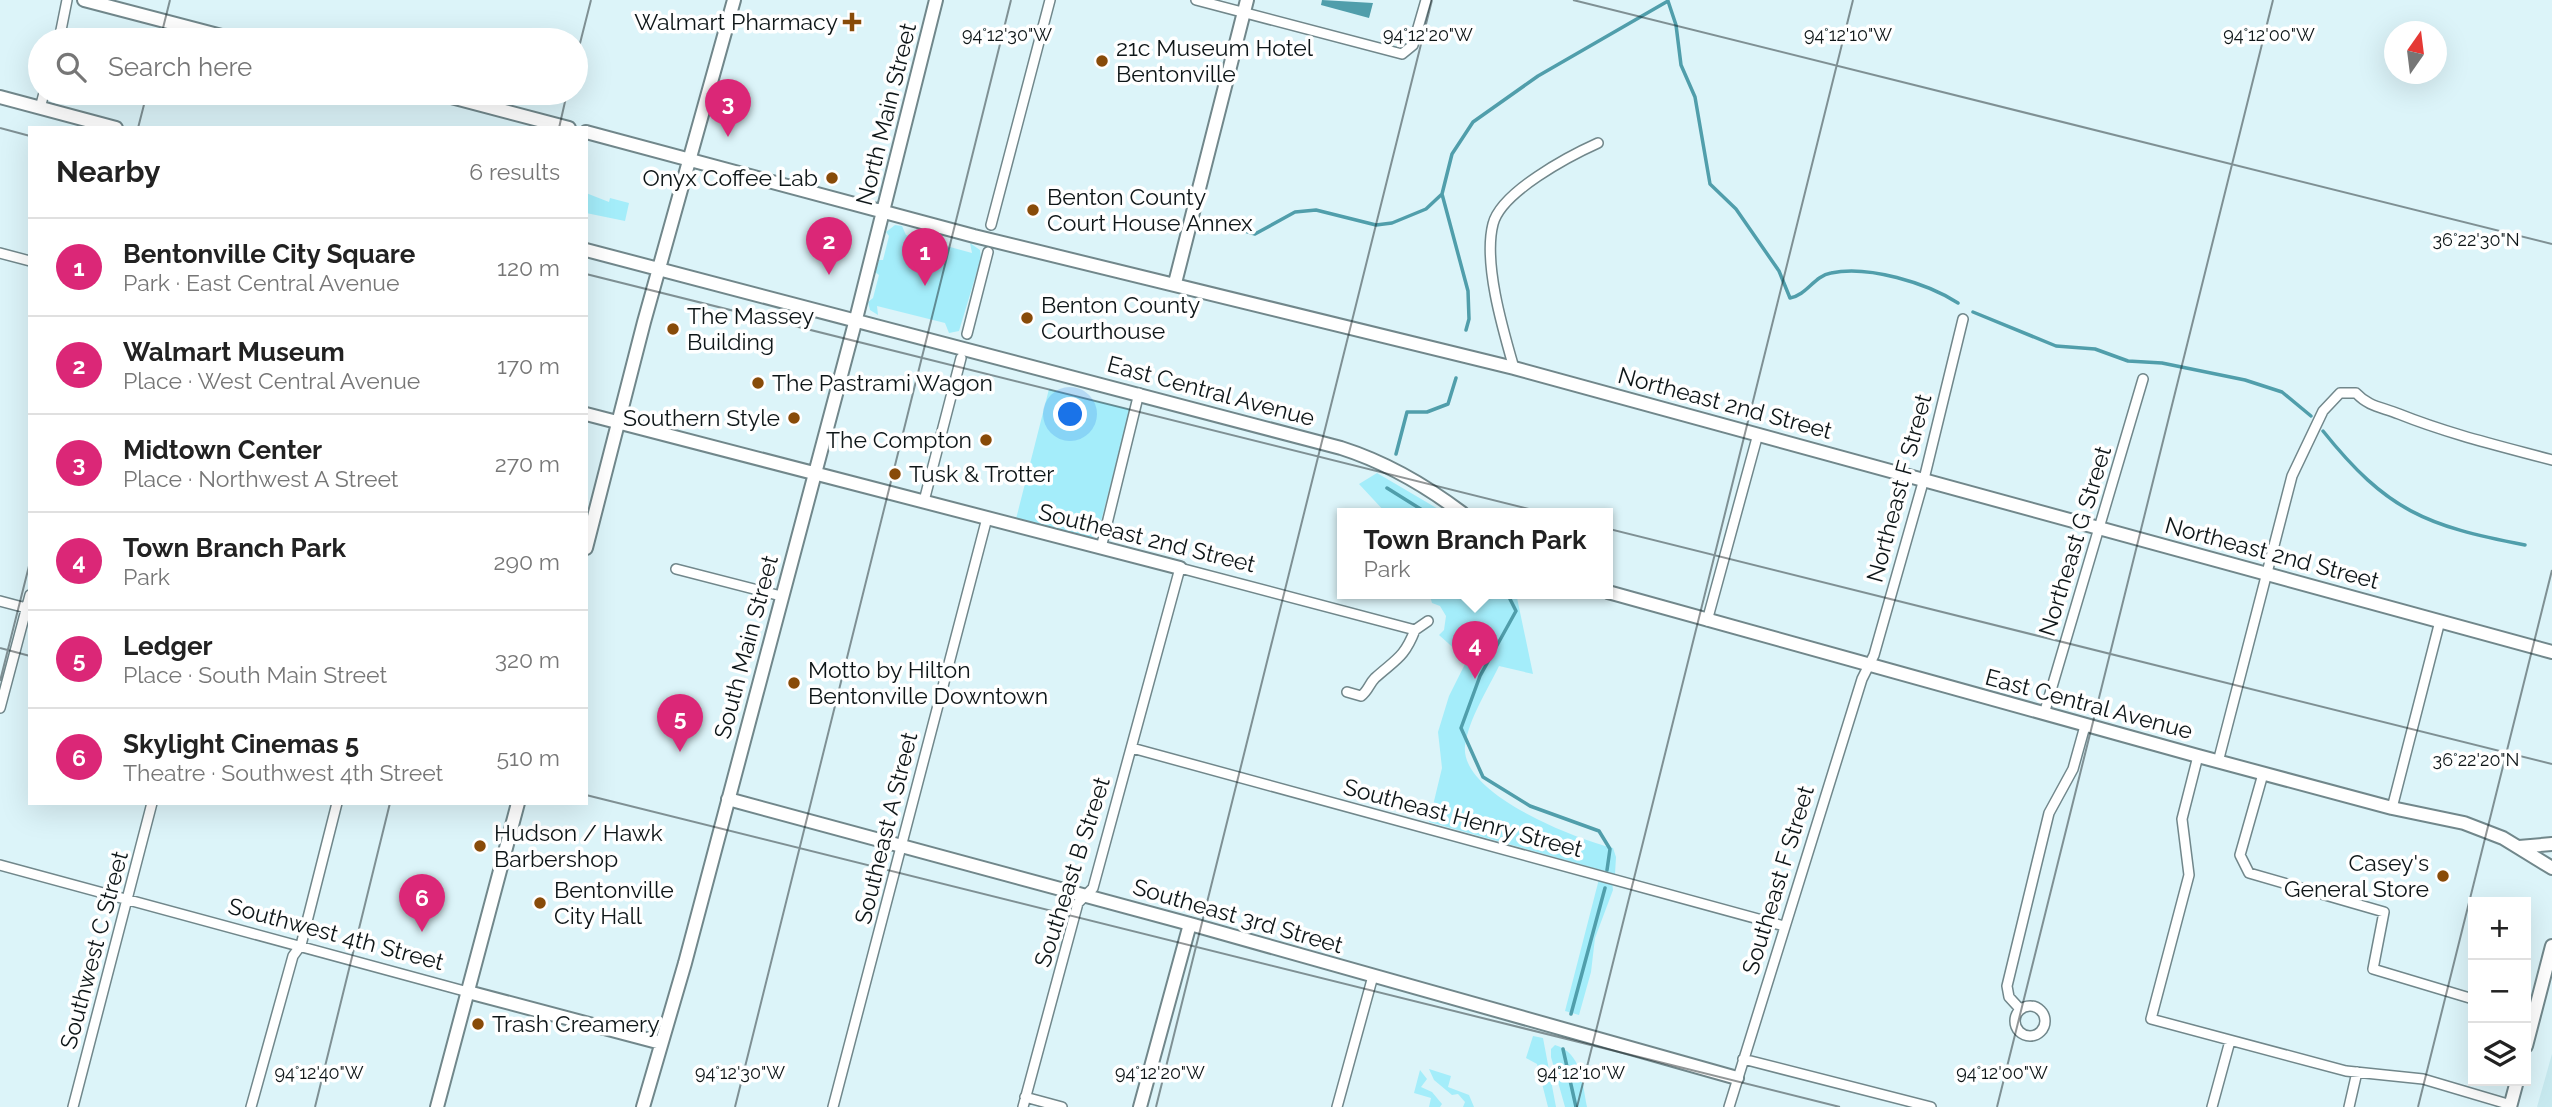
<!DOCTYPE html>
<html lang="en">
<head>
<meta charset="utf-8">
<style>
  :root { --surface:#fff; --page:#f6f6f6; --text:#222; --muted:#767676; --line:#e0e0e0; --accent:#db2777 }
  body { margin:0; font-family:Raleway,sans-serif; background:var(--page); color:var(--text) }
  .controls { position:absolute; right:21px; bottom:21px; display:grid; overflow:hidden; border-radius:0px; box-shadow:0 7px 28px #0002 }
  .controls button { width:63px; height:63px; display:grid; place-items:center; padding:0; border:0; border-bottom:2px solid var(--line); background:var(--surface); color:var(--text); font:35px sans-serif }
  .compass { position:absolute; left:2384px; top:21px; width:63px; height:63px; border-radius:50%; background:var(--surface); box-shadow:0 7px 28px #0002; rotate:14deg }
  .you { position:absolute; left:1071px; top:415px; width:24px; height:24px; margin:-18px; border:5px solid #fff; border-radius:50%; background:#1a73e8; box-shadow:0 0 0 10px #1a73e833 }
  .badge { display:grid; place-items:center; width:46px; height:46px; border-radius:50%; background:var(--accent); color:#fff; font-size:23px; font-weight:700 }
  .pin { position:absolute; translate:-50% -58px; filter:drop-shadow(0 2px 4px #0008) }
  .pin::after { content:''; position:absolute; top:37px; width:24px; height:21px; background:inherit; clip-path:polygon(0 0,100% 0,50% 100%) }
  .popup { position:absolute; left:1337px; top:508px; width:276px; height:91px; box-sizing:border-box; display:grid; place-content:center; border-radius:0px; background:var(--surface); filter:drop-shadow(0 2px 5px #0005); font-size:23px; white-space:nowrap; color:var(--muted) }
  .popup b { font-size:26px; color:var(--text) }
  .popup::after { content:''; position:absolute; left:50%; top:100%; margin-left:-14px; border:14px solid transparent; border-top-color:var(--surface) }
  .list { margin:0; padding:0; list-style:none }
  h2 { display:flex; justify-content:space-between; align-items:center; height:91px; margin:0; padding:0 28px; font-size:30px }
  h2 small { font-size:23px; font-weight:400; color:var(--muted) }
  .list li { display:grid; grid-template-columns:46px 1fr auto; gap:21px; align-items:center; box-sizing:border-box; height:98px; padding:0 28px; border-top:2px solid var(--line) }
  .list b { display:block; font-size:26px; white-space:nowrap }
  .list p { margin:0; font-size:23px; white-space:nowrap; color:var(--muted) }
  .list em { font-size:23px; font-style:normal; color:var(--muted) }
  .icon { flex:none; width:38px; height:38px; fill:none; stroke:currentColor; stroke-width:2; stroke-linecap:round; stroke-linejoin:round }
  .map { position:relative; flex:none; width:2552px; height:1107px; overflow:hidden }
  .search { position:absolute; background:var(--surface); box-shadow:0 7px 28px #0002; left:28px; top:28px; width:560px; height:77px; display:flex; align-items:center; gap:18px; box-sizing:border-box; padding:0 24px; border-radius:38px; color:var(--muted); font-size:26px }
  .panel { position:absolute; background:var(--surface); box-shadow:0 7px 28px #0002; left:28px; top:126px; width:560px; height:679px; border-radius:0px }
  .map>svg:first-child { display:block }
  .built { fill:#c7e9ef }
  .green { fill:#a4edfa }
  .water { fill:#509eab }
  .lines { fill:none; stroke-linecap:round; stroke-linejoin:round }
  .stream { stroke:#509eab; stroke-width:3.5 }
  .street-casing { stroke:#71878b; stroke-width:12 }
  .secondary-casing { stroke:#71878b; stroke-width:16 }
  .street { stroke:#fff; stroke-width:9 }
  .secondary { stroke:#fff; stroke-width:12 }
  .ticks { fill:none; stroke:#0e1618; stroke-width:2; stroke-opacity:0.45 }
  .poi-dot { fill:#884b09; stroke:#fff; stroke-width:2.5 }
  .labels { text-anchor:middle; stroke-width:7; stroke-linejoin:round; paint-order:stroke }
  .poi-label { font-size:23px; fill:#0e1618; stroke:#fff; text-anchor:start }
  .street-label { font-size:23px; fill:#0e1618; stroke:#fff }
  .ticks-label { font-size:18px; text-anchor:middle; fill:#0e1618; stroke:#fff; stroke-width:7; stroke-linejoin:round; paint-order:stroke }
</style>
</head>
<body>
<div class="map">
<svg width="2552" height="1107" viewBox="0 0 2552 1107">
  <rect width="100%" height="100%" fill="#dcf4f9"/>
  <path class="built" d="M 2552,1054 L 2552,1107 L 2537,1107 Z"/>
  <path class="green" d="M 586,193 L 609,202 L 610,198 L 629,203 L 625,221 L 586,213 Z
    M 895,225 L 902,226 L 906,235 L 972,253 L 970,243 L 980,250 L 981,258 L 959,331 L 949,333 L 945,323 L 877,306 L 878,315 L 870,310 L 868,302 L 873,298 L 879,275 L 875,272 L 879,260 L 883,260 L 889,236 L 886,232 Z
    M 1049,389 L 1130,409 L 1098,533 L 1091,539 L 1016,519 Z
    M 1377,473 L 1445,513 L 1386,513 L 1359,484 Z
    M 1429,593 L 1516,593 L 1533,674 L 1499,666 C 1487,691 1469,718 1465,746 C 1460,794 1575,839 1613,848 L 1616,857 L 1615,874 L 1429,822 L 1442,768 L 1438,732 L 1449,696 L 1467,660 L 1439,635 L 1444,630 L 1446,616 L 1440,606 L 1432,603 Z
    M 1599,879 L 1612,882 L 1613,890 L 1595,938 L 1591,972 L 1579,1015 L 1565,1011 Z
    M 1533,1036 L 1543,1038 L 1556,1107 L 1548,1107 L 1537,1064 L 1526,1058 Z
    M 1555,1045 C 1582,1053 1582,1082 1587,1107 L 1565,1107 L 1551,1057 L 1551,1049 Z
    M 1429,1069 L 1451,1076 L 1448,1087 L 1469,1095 L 1474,1107 L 1463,1107 L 1465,1102 L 1458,1094 L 1452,1095 L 1434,1080 Z
    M 1420,1070 L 1427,1079 L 1421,1087 L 1432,1092 L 1442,1104 L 1440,1107 L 1429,1107 L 1431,1098 L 1414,1093 Z"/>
  <path class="water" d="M 1322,0 L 1373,3 L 1369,18 L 1321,5 Z"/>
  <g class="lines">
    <path class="stream" d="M 1668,1 L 1676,25 L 1681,65 L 1695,97 L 1710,184 L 1736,209 L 1779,271 L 1790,298 C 1807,295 1814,276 1831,273 C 1868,265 1927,283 1958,303
      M 1208,220 L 1255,234 L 1295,212 L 1316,210 L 1376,225 L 1392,223 L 1426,209 L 1442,194
      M 1973,312 L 2056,346 L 2095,349 L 2128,361 L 2162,363 L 2245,380 L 2282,392 L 2311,416
      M 1466,330 L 1469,319 L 1468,291 L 1442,194 L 1452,154 L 1473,122 L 1538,76 L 1668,1
      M 2323,431 C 2387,511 2426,526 2525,545
      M 1396,454 L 1407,412 L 1427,412 L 1448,404 L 1456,378
      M 1387,488 L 1427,513
      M 1507,593 L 1516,611 L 1480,676 L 1461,728 L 1483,777 L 1530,806 L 1599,831 L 1610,849 L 1607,870
      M 1571,1014 L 1605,888
      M 1563,1049 L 1576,1107"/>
    <g class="street-casing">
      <path id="street" d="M 1196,0 L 1402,54 L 1413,45 L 1426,0
        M 59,40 L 67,0
        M 40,108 L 44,93
        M 991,225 L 1050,0
        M 0,253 L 30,261
        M 967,334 L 988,252
        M 1514,368 C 1503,330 1483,263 1493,224 C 1501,192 1569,156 1598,143
        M 924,501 L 961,358
        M 1101,548 L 1139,393
        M 676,569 L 781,596
        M 0,601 L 30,609
        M 1707,621 L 1758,434
        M 1347,692 L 1361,696 C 1368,691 1369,684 1375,678 C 1396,659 1404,658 1415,630
        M 0,708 L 30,595
        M 2044,714 L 2143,379
        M 1132,748 L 1784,926
        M 2198,756 L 2182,819 L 2189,875 L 2151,1019 L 2346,1071 L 2423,1079 L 2511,1105
        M 2218,762 L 2292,476 L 2323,411 L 2340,393 L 2356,393 C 2369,407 2382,407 2399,414 C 2449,434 2500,446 2552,460
        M 2263,774 L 2240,855 L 2249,873 L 2384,912 L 2373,969 L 2473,999
        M 2392,808 L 2440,621
        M 0,865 L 468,992
        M2015 1021a15 15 0 1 1 30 0a15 15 0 1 1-30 0Z
        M 2020,1009 L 2009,997 L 2007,986 L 2049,813 L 2073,769 L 2085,726
        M 1743,1059 L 1931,1107
        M 1025,1097 L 1062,1107
        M 73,1107 L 152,803
        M 251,1107 L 293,956 L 301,945 L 337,803
        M 833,1107 L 987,518
        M 1023,1107 L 1078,903 L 1093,888 L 1180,568 L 1415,630 L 1428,621
        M 1337,1107 L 1373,976
        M 1729,1107 L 1862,679 L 1874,655 L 1924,479 L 1963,319
        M 2212,1107 L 2230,1041
        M 2349,1107 L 2357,1072"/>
    </g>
    <g class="secondary-casing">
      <path id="secondary" d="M 84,0 L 237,40
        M 436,93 L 569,128
        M 0,97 L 116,128
        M 586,132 L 974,236 L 1514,368 L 2552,652
        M 586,250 L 1341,448 C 1385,462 1425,485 1462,513
        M 1175,283 L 1247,0
        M 586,414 L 1180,568
        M 586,548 L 644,322 L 734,0
        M 1608,592 L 2198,756 L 2392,808 L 2464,823 L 2503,838 L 2552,868
        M 728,799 L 1190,924 L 1737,1078
        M 2519,847 L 2552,844
        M 468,992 L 661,1043
        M 2526,1046 L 2552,946
        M 437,1107 L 518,803
        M 643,1107 L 685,963 L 856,319 L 936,0
        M 1140,1107 L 1190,924
        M 2510,1107 L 2517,1081"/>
    </g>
    <use href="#street" class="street"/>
    <use href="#secondary" class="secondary"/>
  </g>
  <path class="ticks" d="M 1573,0 L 2552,244M 160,40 L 170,0M 576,59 L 591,0M 0,128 L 30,136M 138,128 L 147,93M 559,128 L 567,93M 586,274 L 2552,764M 0,648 L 30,656M 0,681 L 30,562M 586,795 L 1840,1107M 315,1107 L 390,803M 735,1107 L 1011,0M 1156,1107 L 1432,0M 1577,1107 L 1853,0M 1997,1107 L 2273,0M 2418,1107 L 2552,570"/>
  <g class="poi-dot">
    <path d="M848.5 11.5h7v7h7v7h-7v7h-7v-7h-7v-7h7z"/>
    <circle cx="1102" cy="61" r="7"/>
    <circle cx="832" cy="178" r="7"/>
    <circle cx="1033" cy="210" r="7"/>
    <circle cx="1027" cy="318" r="7"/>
    <circle cx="673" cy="329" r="7"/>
    <circle cx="758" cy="383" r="7"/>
    <circle cx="794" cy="418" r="7"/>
    <circle cx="986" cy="440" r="7"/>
    <circle cx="895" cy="474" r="7"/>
    <circle cx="794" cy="683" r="7"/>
    <circle cx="480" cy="846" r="7"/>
    <circle cx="2443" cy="876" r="7"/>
    <circle cx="540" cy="903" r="7"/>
    <circle cx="478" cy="1024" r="7"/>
  </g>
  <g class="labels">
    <g class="poi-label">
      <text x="838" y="30" text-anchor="end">Walmart Pharmacy</text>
      <text x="1116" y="56">21c Museum Hotel<tspan x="1116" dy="26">Bentonville</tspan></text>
      <text x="818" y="186" text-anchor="end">Onyx Coffee Lab</text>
      <text x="1047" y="205">Benton County<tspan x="1047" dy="26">Court House Annex</tspan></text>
      <text x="1041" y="313">Benton County<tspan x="1041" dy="26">Courthouse</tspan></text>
      <text x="687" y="324">The Massey<tspan x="687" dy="26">Building</tspan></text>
      <text x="772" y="391">The Pastrami Wagon</text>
      <text x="780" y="426" text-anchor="end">Southern Style</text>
      <text x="972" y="448" text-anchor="end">The Compton</text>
      <text x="909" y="482">Tusk &amp; Trotter</text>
      <text x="808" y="678">Motto by Hilton<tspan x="808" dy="26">Bentonville Downtown</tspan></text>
      <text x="494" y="841">Hudson / Hawk<tspan x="494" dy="26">Barbershop</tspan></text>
      <text x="2429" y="871" text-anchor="end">Casey's<tspan x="2429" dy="26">General Store</tspan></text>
      <text x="554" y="898">Bentonville<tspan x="554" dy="26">City Hall</tspan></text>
      <text x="492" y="1032">Trash Creamery</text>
    </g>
    <g class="street-label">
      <text transform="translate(886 114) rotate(-76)" y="8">North Main Street</text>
      <text transform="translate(1211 391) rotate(15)" y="8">East Central Avenue</text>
      <text transform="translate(1725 403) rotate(15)" y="8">Northeast 2nd Street</text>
      <text transform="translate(1899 488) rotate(-75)" y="8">Northeast F Street</text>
      <text transform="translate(1147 538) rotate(14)" y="8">Southeast 2nd Street</text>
      <text transform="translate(2075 541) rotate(-73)" y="8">Northeast G Street</text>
      <text transform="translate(2272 553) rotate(15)" y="8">Northeast 2nd Street</text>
      <text transform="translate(746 647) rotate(-75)" y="8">South Main Street</text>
      <text transform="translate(2089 704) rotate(15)" y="8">East Central Avenue</text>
      <text transform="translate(1463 818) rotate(15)" y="8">Southeast Henry Street</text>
      <text transform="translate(886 828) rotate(-76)" y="8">Southeast A Street</text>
      <text transform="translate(1072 872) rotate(-72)" y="8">Southeast B Street</text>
      <text transform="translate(1778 880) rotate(-73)" y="8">Southeast F Street</text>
      <text transform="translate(1238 916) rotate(16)" y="8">Southeast 3rd Street</text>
      <text transform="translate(336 934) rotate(15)" y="8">Southwest 4th Street</text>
      <text transform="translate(94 950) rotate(-75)" y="8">Southwest C Street</text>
    </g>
  </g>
  <g class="ticks-label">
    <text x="1007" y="41">94°12'30"W</text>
    <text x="1428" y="41">94°12'20"W</text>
    <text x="1848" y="41">94°12'10"W</text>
    <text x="2269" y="41">94°12'00"W</text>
    <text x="2476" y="246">36°22'30"N</text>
    <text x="2476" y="766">36°22'20"N</text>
    <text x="319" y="1079">94°12'40"W</text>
    <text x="740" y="1079">94°12'30"W</text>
    <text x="1160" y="1079">94°12'20"W</text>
    <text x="1581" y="1079">94°12'10"W</text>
    <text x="2002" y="1079">94°12'00"W</text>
  </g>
</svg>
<div class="controls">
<button>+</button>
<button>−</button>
<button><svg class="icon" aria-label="layers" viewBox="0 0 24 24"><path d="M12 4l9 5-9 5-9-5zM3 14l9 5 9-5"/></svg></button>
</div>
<svg class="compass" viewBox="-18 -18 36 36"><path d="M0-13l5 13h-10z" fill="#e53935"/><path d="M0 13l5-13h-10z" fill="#767676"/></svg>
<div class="you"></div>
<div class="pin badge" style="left:925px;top:286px">1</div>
<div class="pin badge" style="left:829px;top:275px">2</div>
<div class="pin badge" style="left:728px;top:137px">3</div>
<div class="pin badge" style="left:1475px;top:679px">4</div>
<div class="popup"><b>Town Branch Park</b>Park</div>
<div class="pin badge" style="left:680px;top:752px">5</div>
<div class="pin badge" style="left:422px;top:932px">6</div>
<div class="search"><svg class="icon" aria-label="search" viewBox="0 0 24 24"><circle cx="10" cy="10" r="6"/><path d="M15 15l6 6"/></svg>Search here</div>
<section class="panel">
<h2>Nearby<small>6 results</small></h2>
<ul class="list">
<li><span class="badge">1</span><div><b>Bentonville City Square</b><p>Park · East Central Avenue</p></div><em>120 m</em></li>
<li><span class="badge">2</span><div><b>Walmart Museum</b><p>Place · West Central Avenue</p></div><em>170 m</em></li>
<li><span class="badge">3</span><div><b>Midtown Center</b><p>Place · Northwest A Street</p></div><em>270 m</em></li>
<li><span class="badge">4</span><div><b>Town Branch Park</b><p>Park</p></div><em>290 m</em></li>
<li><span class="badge">5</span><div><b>Ledger</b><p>Place · South Main Street</p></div><em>320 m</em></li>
<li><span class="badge">6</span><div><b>Skylight Cinemas 5</b><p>Theatre · Southwest 4th Street</p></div><em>510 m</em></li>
</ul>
</section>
</div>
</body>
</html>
